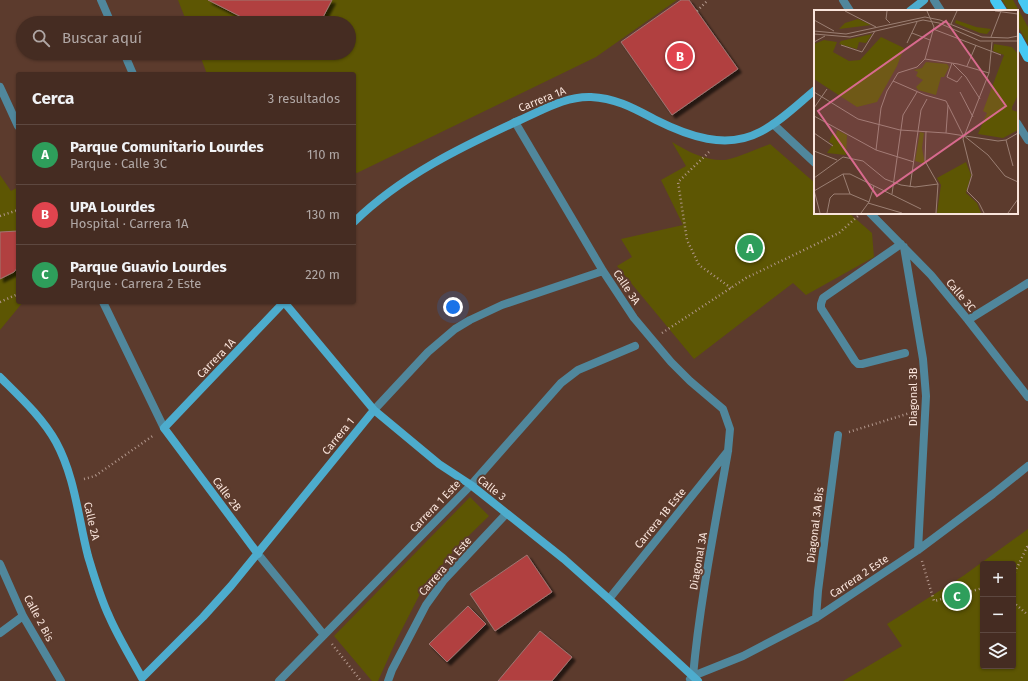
<!DOCTYPE html>
<html lang="es">
<head>
<meta charset="utf-8">
<style>
  :root { --surface:#452c22; --page:#4f382f; --text:#f1f3f6; --muted:#b0a7a5; --line:#5d4840; --accent:#16cafb }
  body { margin:0; font-family:"Fira Sans",sans-serif; background:var(--page); color:var(--text) }
  .controls { position:absolute; right:12px; bottom:12px; display:grid; overflow:hidden; border-radius:4px; box-shadow:0 1px 3px #0004 }
  .controls button { width:36px; height:36px; display:grid; place-items:center; padding:0; border:0; border-bottom:1px solid var(--line); background:var(--surface); color:var(--text); font:20px sans-serif }
  .you { position:absolute; left:453px; top:307px; width:14px; height:14px; margin:-10px; border:3px solid #fff; border-radius:50%; background:#1a73e8; box-shadow:0 0 0 6px #1a73e833 }
  .badge { display:grid; place-items:center; width:26px; height:26px; border-radius:50%; background:var(--accent); color:#fff; font-size:13px; font-weight:700 }
  .pin { position:absolute; translate:-50% -50%; border:2px solid #fff; box-shadow:0 1px 4px #0006 }
  .list { margin:0; padding:0; list-style:none }
  h2 { display:flex; justify-content:space-between; align-items:center; height:52px; margin:0; padding:0 16px; font-size:17px }
  h2 small { font-size:13px; font-weight:400; color:var(--muted) }
  .list li { display:grid; grid-template-columns:26px 1fr auto; gap:12px; align-items:center; box-sizing:border-box; height:60px; padding:0 16px; border-top:1px solid var(--line) }
  .list b { display:block; font-size:15px; white-space:nowrap }
  .list p { margin:0; font-size:13px; white-space:nowrap; color:var(--muted) }
  .list em { font-size:13px; font-style:normal; color:var(--muted) }
  .icon { flex:none; width:22px; height:22px; fill:none; stroke:currentColor; stroke-width:2; stroke-linecap:round; stroke-linejoin:round }
  .map { position:relative; flex:none; width:1028px; height:681px; overflow:hidden }
  .search { position:absolute; background:var(--surface); box-shadow:0 1px 3px #0004; left:16px; top:16px; width:340px; height:44px; display:flex; align-items:center; gap:10px; box-sizing:border-box; padding:0 14px; border-radius:22px; color:var(--muted); font-size:15px }
  .panel { position:absolute; background:var(--surface); box-shadow:0 1px 3px #0004; left:16px; top:72px; width:340px; height:232px; border-radius:4px }
  .map>svg:first-child { display:block }
  .green { fill:#5d5603; fill-rule:evenodd }
  .building { fill:#b1403f; stroke:#9f7673; filter:url(#shadow) }
  .lines { fill:none; stroke-linecap:round; stroke-linejoin:round }
  .path { stroke:#b2978c; stroke-width:2.5; stroke-dasharray:1 3; stroke-linecap:butt }
  .street { stroke:#50879c; stroke-width:8 }
  .secondary { stroke:#4daccd; stroke-width:8 }
  .primary { stroke:#46c8f3; stroke-width:10 }
  .labels { text-anchor:middle; stroke-width:4; stroke-linejoin:round; paint-order:stroke }
  .street-label { font-size:11px; fill:#f9e4db; stroke:#5c3b2d }
  .inset-road { fill:none; stroke:#9b7f73; stroke-width:1 }
  .view { fill:#d86a8e; fill-opacity:0.15; stroke:#d86a8e; stroke-width:2 }
  .inset-edge { fill:none; stroke:#f9e4db; stroke-width:2 }
</style>
</head>
<body>
<div class="map">
<svg width="1028" height="681" viewBox="0 0 1028 681">
  <defs>
    <filter id="shadow"><feDropShadow dx="3.5" dy="3.5" stdDeviation="1" flood-color="#0009"/></filter>
  </defs>
  <rect width="100%" height="100%" fill="#5c3b2d"/>
  <path class="green" d="M 178,0 L 677,0 L 596,57 L 357,173 L 354,172 L 354,74 L 207,74 L 199,53 L 349,53 L 349,23 L 187,23 Z
    M 1002,0 L 1013,0 L 1028,27 L 1028,44 L 1017,25 L 1017,11 L 1009,11 Z
    M 672,142 C 689,152 705,161 725,160 C 735,159 759,148 770,144 L 815,183 L 815,213 L 849,213 L 872,233 L 874,257 L 806,295 L 793,283 L 694,359 L 617,266 L 632,257 L 621,239 L 683,225 L 661,180 L 686,166 Z
    M 0,175 L 11,191 L 18,187 L 18,302 L 23,302 L 0,330 Z
    M 470,497 L 489,516 L 456,548 L 422,590 L 396,641 L 378,681 L 372,681 L 334,636 Z
    M 1028,529 L 1028,681 L 843,681 L 902,646 L 887,624 L 963,576 ZM 983,564 L 1013,564 L 1013,666 L 983,666 Z"/>
  <path class="building" d="M 208,0 L 332,0 L 320,23 L 253,23 Z
    M 681,0 L 689,0 L 738,69 L 672,115 L 621,42 Z
    M 18,231 L 18,267 L 14,272 L 0,279 L 0,232 Z
    M 527,555 L 552,592 L 495,631 L 470,594 Z
    M 468,606 L 486,624 L 447,662 L 429,644 Z
    M 540,631 L 572,657 L 552,681 L 498,681 Z"/>
  <g class="lines">
    <path class="path" d="M 697,11 L 708,0
      M 709,152 L 678,182 L 687,240 L 699,265 L 731,288
      M 0,216 L 18,210
      M 0,302 L 18,294
      M 662,333 L 746,278 L 839,233 L 858,216
      M 849,432 L 913,412
      M 84,479 L 95,476 L 154,435
      M 922,561 L 934,601 L 983,588
      M 1013,576 L 1027,547 L 1028,547
      M 1013,602 L 1028,615
      M 332,644 L 361,681"/>
    <path class="street" d="M 101,0 L 111,23
      M 843,0 L 850,11
      M 934,0 L 941,11
      M 124,53 L 133,74
      M 0,87 L 18,126
      M 515,122 L 603,271 L 634,318 L 671,362 L 690,381 L 723,409 L 730,429 L 728,451 C 715,526 700,600 693,676 L 694,681
      M 1017,123 L 1028,140
      M 773,124 L 815,163
      M 870,213 L 931,275 L 968,320 L 1028,397
      M 901,244 L 823,298 L 821,304 L 821,308 L 855,361 L 858,364 L 862,364 L 905,353
      M 904,247 L 923,359 L 926,396 L 918,550
      M 103,302 L 164,428
      M 968,320 L 1028,283
      M 374,410 L 428,352 L 455,329 L 470,320 L 502,305 L 603,271
      M 258,554 L 324,635
      M 0,564 L 23,616 L 61,681
      M 609,599 L 728,451
      M 816,618 L 818,591 L 838,435
      M 0,633 L 23,616
      M 690,679 L 693,676 L 743,656 L 816,618 L 918,550 L 993,494 L 1028,466
      M 279,681 L 471,485 L 561,383 L 578,370 L 635,346
      M 388,681 L 392,670 L 426,605 L 444,580 L 506,514"/>
    <path class="secondary" d="M 910,11 L 924,0
      M 354,222 C 401,176 461,147 520,120 C 543,110 566,96 591,97 C 616,98 635,109 656,120 C 688,136 726,150 760,132 C 780,122 798,104 815,90
      M 284,302 L 374,410 L 439,464 L 471,485 L 564,559 L 609,599 L 698,681
      M 0,377 C 20,397 42,417 56,442 C 75,477 78,517 88,556 C 94,576 100,597 109,616 C 118,637 131,658 142,678 L 203,617 L 231,586 L 374,410
      M 258,554 L 164,428 L 284,302"/>
    <path class="primary" d="M 995,0 L 1002,11
      M 1023,0 L 1028,9
      M 1017,37 L 1028,57"/>
  </g>
  <g class="labels">
    <g class="street-label">
      <text transform="translate(542 99) rotate(-22)" y="4">Carrera 1A</text>
      <text transform="translate(627 287) rotate(56)" y="4">Calle 3A</text>
      <text transform="translate(961 295) rotate(50)" y="4">Calle 3C</text>
      <text transform="translate(216 358) rotate(-46)" y="4">Carrera 1A</text>
      <text transform="translate(913 397) rotate(-90)" y="4">Diagonal 3B</text>
      <text transform="translate(338 436) rotate(-51)" y="4">Carrera 1</text>
      <text transform="translate(492 488) rotate(38)" y="4">Calle 3</text>
      <text transform="translate(227 494) rotate(53)" y="4">Calle 2B</text>
      <text transform="translate(435 506) rotate(-46)" y="4">Carrera 1 Este</text>
      <text transform="translate(660 518) rotate(-51)" y="4">Carrera 1B Este</text>
      <text transform="translate(92 521) rotate(77)" y="4">Calle 2A</text>
      <text transform="translate(815 525) rotate(-83)" y="4">Diagonal 3A Bis</text>
      <text transform="translate(698 561) rotate(-80)" y="4">Diagonal 3A</text>
      <text transform="translate(445 566) rotate(-49)" y="4">Carrera 1A Este</text>
      <text transform="translate(859 576) rotate(-34)" y="4">Carrera 2 Este</text>
      <text transform="translate(39 618) rotate(62)" y="4">Calle 2 Bis</text>
    </g>
  </g>
  <g transform="translate(814 10)">
    <rect width="204" height="204" fill="#5c3b2d"/>
    <path d="M 44,9 L 57,15 L 25,19 L 31,13 ZM 142,10 L 162,17 L 177,19 L 173,24 L 166,23 L 141,13 ZM 58,24 L 52,33 L 45,32 L 43,39 L 25,34 L 27,31 ZM 67,27 L 90,38 L 83,56 L 63,92 L 43,97 L 0,69 L 0,34 L 10,30 L 23,32 L 19,42 L 35,51 L 46,50 ZM 180,34 L 198,37 L 204,44 L 204,85 L 198,97 L 198,100 L 204,102 L 204,120 L 189,128 L 164,124 L 173,103 L 169,101 L 190,45 L 179,41 ZM 112,52 L 133,54 L 135,57 L 130,67 L 127,67 L 122,85 L 104,80 L 102,77 L 109,70 L 102,66 L 104,62 L 100,60 L 108,58 ZM 23,120 L 33,125 L 32,145 L 13,143 L 19,134 L 15,132 L 19,123 L 22,124 ZM 106,122 L 110,123 L 108,138 L 111,154 L 101,151 ZM 152,152 L 157,165 L 152,183 L 163,193 L 167,203 L 123,203 L 127,175 L 123,168 Z" fill="#5d5603"/>
    <path class="inset-road" d="M 31,1 L 62,17M 73,1 L 72,9 L 76,13M 181,1 L 204,4M 0,10 L 20,21M 137,14 L 143,1M 119,19 L 187,45M 0,21 L 32,24 L 111,7 L 126,10 L 168,27 L 194,28 L 204,26M 98,23 L 116,30M 0,24 L 36,27 L 109,10 L 125,13 L 166,31 L 204,31M 177,27 L 187,1M 0,32 L 11,26M 93,33 L 103,12M 27,35 L 48,42 L 61,21M 111,49 L 144,54 L 175,63M 138,53 L 133,67 L 143,72 L 148,66M 139,54 L 152,67 L 166,89M 153,56 L 162,35M 79,71 L 111,85 L 132,91 L 149,125 L 174,145 L 191,166 L 204,172M 0,82 L 44,109 L 86,120 L 132,123 L 184,131 L 192,130 L 204,123M 146,82 L 159,107M 0,98 L 13,79M 0,106 L 62,140 L 100,152M 112,121 L 111,151 L 124,174 L 122,203M 0,123 L 19,136M 132,123 L 134,95M 192,130 L 199,156M 62,140 L 67,98 L 73,81 L 84,63 L 103,57 L 111,49 L 120,17 L 113,1M 0,141 L 23,150M 29,164 L 36,184M 0,168 L 29,147 L 49,151 L 71,169 L 87,175 L 101,177 L 124,174M 96,177 L 107,100 L 113,89M 0,180 L 6,203M 0,181 L 29,164 L 36,164 L 107,199M 78,184 L 89,105 L 103,82M 54,193 L 88,203M 13,203 L 16,188 L 20,184 L 36,184 L 55,192M 47,203 L 55,192 L 60,176M 170,203 L 165,193 L 153,181 L 158,165 L 149,129 L 175,63 L 178,32M 194,203 L 204,189"/>
    <path class="view" d="M 132,11 L 192,96 L 63,186 L 4,101 Z"/>
    <rect width="204" height="204" class="inset-edge"/>
  </g>
</svg>
<div class="controls">
<button>+</button>
<button>−</button>
<button><svg class="icon" aria-label="layers" viewBox="0 0 24 24"><path d="M12 4l9 5-9 5-9-5zM3 14l9 5 9-5"/></svg></button>
</div>
<div class="you"></div>
<div class="pin badge" style="left:750px;top:248px;background:#2e9e5b">A</div>
<div class="pin badge" style="left:680px;top:56px;background:#e0444e">B</div>
<div class="pin badge" style="left:957px;top:596px;background:#2e9e5b">C</div>
<div class="search"><svg class="icon" aria-label="search" viewBox="0 0 24 24"><circle cx="10" cy="10" r="6"/><path d="M15 15l6 6"/></svg>Buscar aquí</div>
<section class="panel">
<h2>Cerca<small>3 resultados</small></h2>
<ul class="list">
<li><span class="badge" style="background:#2e9e5b">A</span><div><b>Parque Comunitario Lourdes</b><p>Parque · Calle 3C</p></div><em>110 m</em></li>
<li><span class="badge" style="background:#e0444e">B</span><div><b>UPA Lourdes</b><p>Hospital · Carrera 1A</p></div><em>130 m</em></li>
<li><span class="badge" style="background:#2e9e5b">C</span><div><b>Parque Guavio Lourdes</b><p>Parque · Carrera 2 Este</p></div><em>220 m</em></li>
</ul>
</section>
</div>
</body>
</html>
